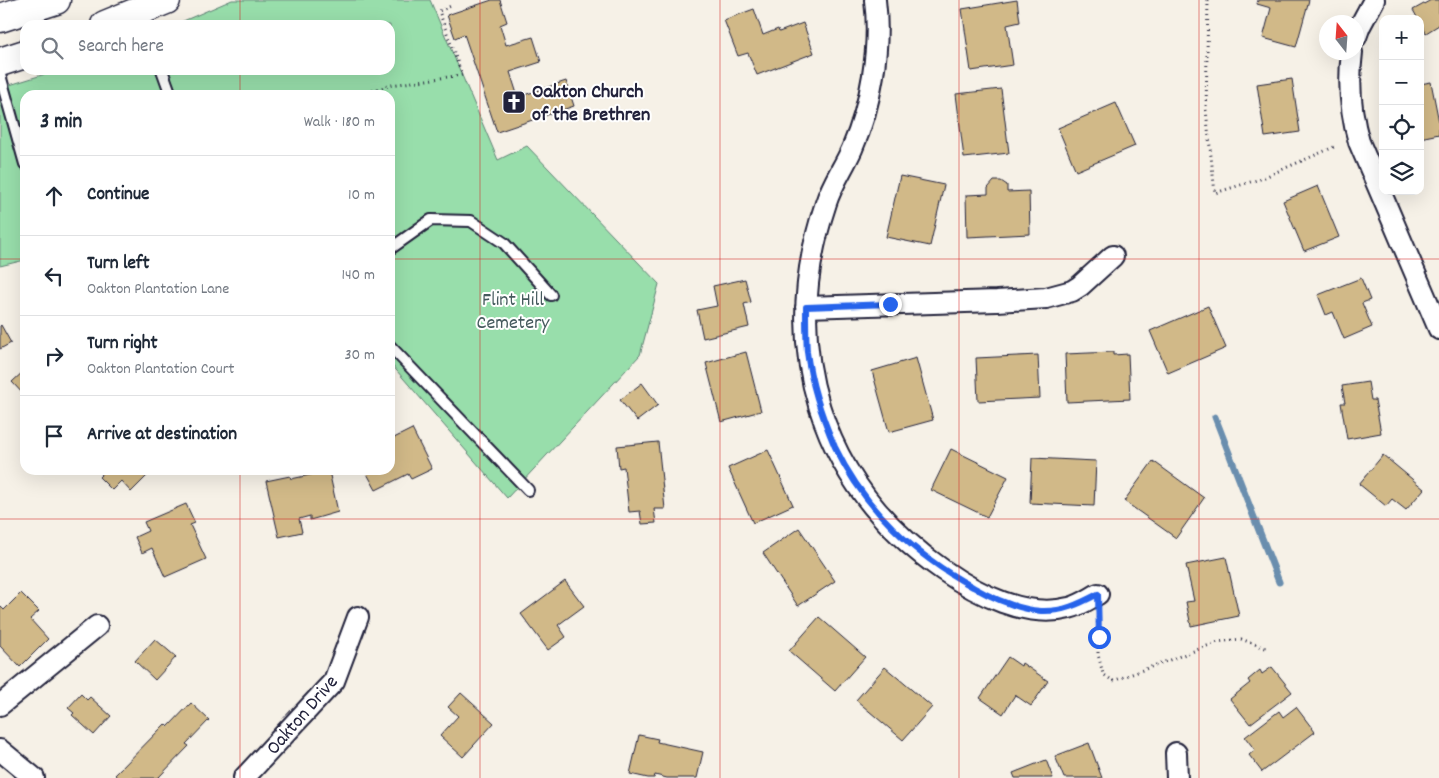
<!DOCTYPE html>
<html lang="en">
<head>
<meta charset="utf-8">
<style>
  :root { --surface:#fff; --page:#f2f2f3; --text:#1f2937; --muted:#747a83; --line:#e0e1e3 }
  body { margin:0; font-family:Dekko,sans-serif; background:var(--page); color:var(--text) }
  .controls { position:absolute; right:15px; top:15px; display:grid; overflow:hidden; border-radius:10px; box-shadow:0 5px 20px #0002 }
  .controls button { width:45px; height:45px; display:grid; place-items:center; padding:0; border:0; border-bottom:1px solid var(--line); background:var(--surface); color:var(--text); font:25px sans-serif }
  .compass { position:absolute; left:1319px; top:15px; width:45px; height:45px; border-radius:50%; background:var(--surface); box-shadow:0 5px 20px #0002; rotate:343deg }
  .stop { position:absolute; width:15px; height:15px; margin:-11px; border:4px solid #2563eb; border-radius:50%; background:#fff }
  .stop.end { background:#2563eb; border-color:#fff; box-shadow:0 1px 5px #0008 }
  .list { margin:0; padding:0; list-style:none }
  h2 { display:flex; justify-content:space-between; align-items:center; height:65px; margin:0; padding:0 20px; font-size:21px }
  h2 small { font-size:16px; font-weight:400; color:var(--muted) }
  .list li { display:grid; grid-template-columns:32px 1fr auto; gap:15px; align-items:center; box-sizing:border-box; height:80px; padding:0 20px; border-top:1px solid var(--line) }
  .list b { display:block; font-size:19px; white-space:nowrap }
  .list p { margin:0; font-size:16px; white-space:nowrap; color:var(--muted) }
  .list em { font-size:16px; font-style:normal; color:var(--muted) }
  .icon { flex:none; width:28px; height:28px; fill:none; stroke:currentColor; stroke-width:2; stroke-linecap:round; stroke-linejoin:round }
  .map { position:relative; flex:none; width:1439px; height:778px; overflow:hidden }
  .search { position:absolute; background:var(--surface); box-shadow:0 5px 20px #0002; left:20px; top:20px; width:375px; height:55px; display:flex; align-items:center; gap:12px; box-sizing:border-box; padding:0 18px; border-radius:15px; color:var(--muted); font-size:19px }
  .panel { position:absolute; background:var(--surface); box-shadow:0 5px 20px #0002; left:20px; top:90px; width:375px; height:385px; border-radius:15px }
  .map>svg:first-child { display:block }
  .green { fill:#98deab; stroke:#5d8073 }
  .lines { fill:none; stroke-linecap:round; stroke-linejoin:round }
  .stream { stroke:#6a8eae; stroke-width:7 }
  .building { fill:#d1b988; stroke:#22223b }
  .service-casing { stroke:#22223b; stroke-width:14 }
  .minor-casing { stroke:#22223b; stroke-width:24 }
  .primary-casing { stroke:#22223b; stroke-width:31 }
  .path { stroke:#22223b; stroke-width:3; stroke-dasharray:1 4; stroke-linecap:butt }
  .service { stroke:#fff; stroke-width:10 }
  .minor { stroke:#fff; stroke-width:20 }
  .primary { stroke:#fff; stroke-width:28 }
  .route { stroke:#2563eb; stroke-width:6 }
  .grid { fill:none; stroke:#d62828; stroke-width:1; stroke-opacity:0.55 }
  .labels { text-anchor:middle; stroke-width:4; stroke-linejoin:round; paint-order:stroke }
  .poi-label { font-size:20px; font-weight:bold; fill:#22223b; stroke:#fff; text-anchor:start }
  .park-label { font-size:20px; fill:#455a5d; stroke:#fff }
  .street-label { font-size:20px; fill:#22223b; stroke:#fff }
</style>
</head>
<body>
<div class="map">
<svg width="1439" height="778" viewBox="0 0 1439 778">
  <rect width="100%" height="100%" fill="#f6f1e7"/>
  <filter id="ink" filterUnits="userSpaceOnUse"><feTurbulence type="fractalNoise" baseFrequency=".02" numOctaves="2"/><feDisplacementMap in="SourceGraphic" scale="10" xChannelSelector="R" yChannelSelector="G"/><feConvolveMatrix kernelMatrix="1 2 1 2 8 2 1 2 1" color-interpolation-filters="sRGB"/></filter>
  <g filter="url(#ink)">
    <path class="green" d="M 232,0 L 430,0 L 498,160 L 527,146 L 659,284 L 640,355 L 507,498 L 390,363 L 390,95 L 25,95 L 25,260 L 0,266 L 0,88 L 58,70 L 390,70 L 390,25 L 174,25 Z"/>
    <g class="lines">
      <path class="stream" d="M 1215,417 L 1279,582"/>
    </g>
    <path class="building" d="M 492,0 L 500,0 L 507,22 L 500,25 L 506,45 L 533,37 L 541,62 L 510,72 L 518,97 L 566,81 L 574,106 L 497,132 L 464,34 L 455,38 L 447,15 Z
      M 1017,0 L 1020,22 L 1007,25 L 1013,65 L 971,71 L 962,9 Z
      M 1258,0 L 1309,0 L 1296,47 L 1263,38 L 1271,8 L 1257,4 Z
      M 1431,0 L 1439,0 L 1439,25 L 1426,33 L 1420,22 L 1420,19 L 1418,19 L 1413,10 Z
      M 754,9 L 763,35 L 778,29 L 779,32 L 803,23 L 814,53 L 757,75 L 748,53 L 738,56 L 724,20 Z
      M 1292,79 L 1300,132 L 1265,137 L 1257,84 Z
      M 1431,82 L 1439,122 L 1439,134 L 1420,138 L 1420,84 Z
      M 1001,89 L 1009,153 L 964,158 L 956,94 Z
      M 1116,103 L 1135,146 L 1076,171 L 1058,128 Z
      M 900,176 L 944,185 L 930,246 L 886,237 Z
      M 994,181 L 1001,181 L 1007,185 L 1007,192 L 1029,191 L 1030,234 L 967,237 L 966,195 L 988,194 L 988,188 Z
      M 1318,186 L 1339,237 L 1304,251 L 1283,201 Z
      M 1361,278 L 1370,300 L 1362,303 L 1372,327 L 1344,339 L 1333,312 L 1326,315 L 1318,295 Z
      M 745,279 L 751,302 L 744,304 L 749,327 L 703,338 L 697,310 L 717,306 L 713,286 Z
      M 1208,306 L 1226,348 L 1168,373 L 1150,331 Z
      M 1,325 L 11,343 L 0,349 L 0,326 Z
      M 746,352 L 761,411 L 721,422 L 706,363 Z
      M 1113,352 L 1113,355 L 1128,354 L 1130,399 L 1067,402 L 1065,354 Z
      M 1038,355 L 1040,398 L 978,401 L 976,358 Z
      M 916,358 L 933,420 L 889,432 L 872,371 Z
      M 25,370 L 25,396 L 12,382 Z
      M 1368,382 L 1371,400 L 1375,400 L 1381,433 L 1347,439 L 1341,403 L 1345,403 L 1342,386 Z
      M 642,383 L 658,405 L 637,421 L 620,400 Z
      M 412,429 L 432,469 L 411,479 L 408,474 L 376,490 L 365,470 L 390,470 L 390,440 Z
      M 658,442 L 665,509 L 654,509 L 656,523 L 642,524 L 640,511 L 629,512 L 624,467 L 619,468 L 617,446 Z
      M 951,449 L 1008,477 L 987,517 L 931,490 Z
      M 768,450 L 793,505 L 753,523 L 728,468 Z
      M 1383,455 L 1424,489 L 1406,510 L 1392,499 L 1386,506 L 1359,484 Z
      M 1032,458 L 1096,461 L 1094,506 L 1030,503 Z
      M 1153,461 L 1204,498 L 1176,538 L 1124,501 Z
      M 106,470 L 153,470 L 131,492 L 121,481 L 112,490 L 99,477 Z
      M 329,471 L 338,512 L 310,520 L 310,516 L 299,519 L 302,532 L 279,537 L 266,481 L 290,476 L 291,479 Z
      M 186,504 L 195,523 L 190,525 L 206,559 L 165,577 L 152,548 L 142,553 L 135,537 L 148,531 L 144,522 Z
      M 799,528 L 835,581 L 798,606 L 763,553 Z
      M 1226,557 L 1239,616 L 1191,626 L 1186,602 L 1194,601 L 1186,565 Z
      M 565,581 L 584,606 L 558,625 L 566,637 L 548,650 L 521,614 Z
      M 21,593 L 39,611 L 30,619 L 48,639 L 20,667 L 0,646 L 0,606 L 4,610 Z
      M 819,617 L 865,657 L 835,691 L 789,651 Z
      M 155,639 L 176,657 L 155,680 L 135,661 Z
      M 1008,657 L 1021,666 L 1022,663 L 1048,681 L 1031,706 L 1015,695 L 1003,714 L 980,698 Z
      M 885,667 L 932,707 L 903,740 L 856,700 Z
      M 1272,667 L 1292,692 L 1250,724 L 1230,699 L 1250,683 L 1248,680 L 1260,670 L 1262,674 Z
      M 461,693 L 494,723 L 463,757 L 440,736 L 458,716 L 448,707 Z
      M 81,694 L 87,700 L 90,697 L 111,716 L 94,735 L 72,715 L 74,713 L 68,708 Z
      M 191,703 L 209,720 L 186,744 L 189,746 L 158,778 L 118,778 L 115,775 L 165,724 L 168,727 Z
      M 1296,707 L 1315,732 L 1262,772 L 1249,755 L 1255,750 L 1245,737 L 1279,711 L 1283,717 Z
      M 639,735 L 658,739 L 657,742 L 703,752 L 697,778 L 667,778 L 655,775 L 654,778 L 648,778 L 630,774 Z
      M 1089,743 L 1102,778 L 1064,778 L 1055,756 Z
      M 1046,760 L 1053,778 L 1015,778 L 1013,773 Z"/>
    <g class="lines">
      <g class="service-casing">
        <path id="service" d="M 162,70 L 171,95
          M 0,75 L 25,164
          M 390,249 L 431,220 L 471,221 L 504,243 L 551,295
          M 390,346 L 528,490"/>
      </g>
      <g class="minor-casing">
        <path id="minor" d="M 875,0 C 881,47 871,106 852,149 C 844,167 832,184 826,203 C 778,346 818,483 943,570 C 977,594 1026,619 1069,608 C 1079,606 1089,599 1098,594
          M 1356,37 L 1360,26 L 1374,0
          M 1352,52 C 1348,84 1350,111 1359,142 L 1439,329
          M 806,307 L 997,301 L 1046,298 L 1072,291 L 1080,286 L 1113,256
          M 0,705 L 97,626
          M 0,750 L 34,778
          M 1176,753 L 1177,778
          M 244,778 L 334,681 L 358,617"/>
      </g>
      <g class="primary-casing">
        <path id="primary" d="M 0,18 L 56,0
          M 105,25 L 166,0
          M 0,62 L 25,54"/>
      </g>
      <path class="path" d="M 1208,0 L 1206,110 L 1215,193 L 1260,179 L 1334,147
        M 358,95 L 391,85 L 462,75 L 439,11 L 451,6
        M 1098,617 L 1098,654 L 1103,674 L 1113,681 L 1218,642 L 1241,639 L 1268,649"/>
      <use href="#service" class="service"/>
      <use href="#minor" class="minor"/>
      <use href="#primary" class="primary"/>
    </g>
  </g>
  <g class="lines" filter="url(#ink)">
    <path class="route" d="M 890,304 L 806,307 C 806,322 806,338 807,352 C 811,384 822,417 835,447 C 864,508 914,555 973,587 C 994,599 1017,609 1041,611 C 1063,612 1079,604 1098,594 L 1099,637"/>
  </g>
  <path class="grid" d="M 240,0 L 240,25M 480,0 L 480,778M 720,0 L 720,778M 959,0 L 959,778M 1199,0 L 1199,778M 240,70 L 240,95M 0,259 L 25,259M 390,259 L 1439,259M 240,470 L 240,778M 0,519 L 1439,519"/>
  <defs>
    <g id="church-square" transform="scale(1.25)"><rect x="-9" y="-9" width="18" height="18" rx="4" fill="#22223b" stroke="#fff"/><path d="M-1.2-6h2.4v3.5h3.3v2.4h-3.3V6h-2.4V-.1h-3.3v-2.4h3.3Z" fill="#fff"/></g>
  </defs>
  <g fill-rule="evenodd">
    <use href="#church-square" x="514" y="102"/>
  </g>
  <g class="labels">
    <g class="poi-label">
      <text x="532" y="97">Oakton Church<tspan x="532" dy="23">of the Brethren</tspan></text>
    </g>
    <g class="park-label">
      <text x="513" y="305">Flint Hill<tspan x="513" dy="23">Cemetery</tspan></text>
    </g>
    <g class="street-label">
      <text transform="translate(301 714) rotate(-49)" y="7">Oakton Drive</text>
    </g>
  </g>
</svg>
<div class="controls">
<button>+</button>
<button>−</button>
<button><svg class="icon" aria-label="locate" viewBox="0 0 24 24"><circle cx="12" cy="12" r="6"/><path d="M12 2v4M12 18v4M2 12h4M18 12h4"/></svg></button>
<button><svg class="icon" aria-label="layers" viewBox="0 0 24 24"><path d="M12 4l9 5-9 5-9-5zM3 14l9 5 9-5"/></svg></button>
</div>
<svg class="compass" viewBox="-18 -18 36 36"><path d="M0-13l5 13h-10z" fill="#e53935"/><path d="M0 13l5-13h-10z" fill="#747a83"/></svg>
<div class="stop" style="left:1099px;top:637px"></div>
<div class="stop end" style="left:890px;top:304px"></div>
<div class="search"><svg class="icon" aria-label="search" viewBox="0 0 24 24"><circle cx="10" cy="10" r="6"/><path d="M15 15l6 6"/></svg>Search here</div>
<section class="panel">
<h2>3 min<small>Walk · 180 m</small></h2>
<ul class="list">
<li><svg class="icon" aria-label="ahead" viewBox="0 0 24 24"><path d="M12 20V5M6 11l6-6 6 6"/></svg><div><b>Continue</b></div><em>10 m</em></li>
<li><svg class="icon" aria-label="left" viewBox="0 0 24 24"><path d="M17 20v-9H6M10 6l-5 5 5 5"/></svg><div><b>Turn left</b><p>Oakton Plantation Lane</p></div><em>140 m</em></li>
<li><svg class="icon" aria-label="right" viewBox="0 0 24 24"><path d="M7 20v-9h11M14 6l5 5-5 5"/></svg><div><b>Turn right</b><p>Oakton Plantation Court</p></div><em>30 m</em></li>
<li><svg class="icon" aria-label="arrive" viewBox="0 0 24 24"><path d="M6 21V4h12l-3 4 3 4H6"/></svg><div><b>Arrive at destination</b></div></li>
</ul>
</section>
</div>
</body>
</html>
